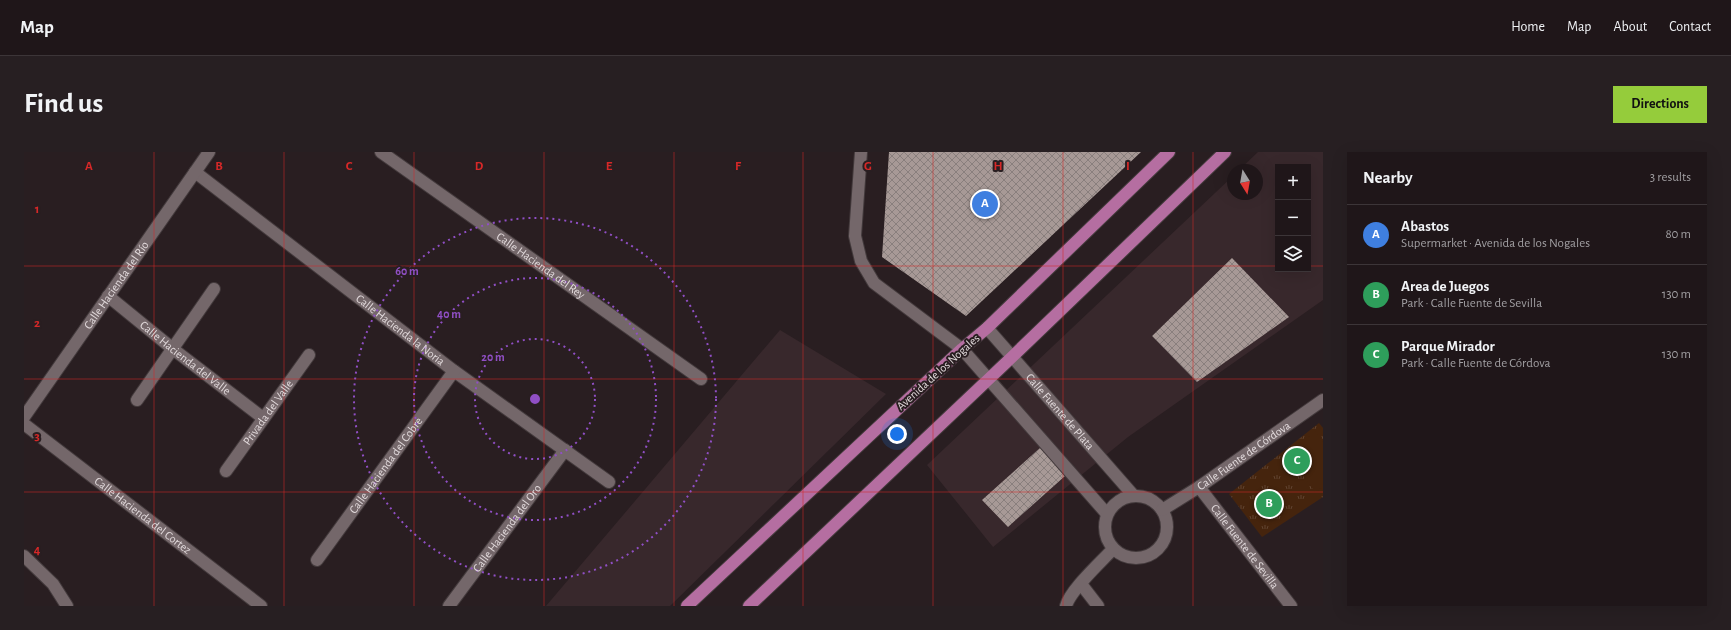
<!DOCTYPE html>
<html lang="en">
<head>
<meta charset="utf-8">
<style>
  :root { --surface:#1f1619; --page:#271f22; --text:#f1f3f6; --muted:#a19fa2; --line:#3c3538; --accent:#95cc3b }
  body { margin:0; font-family:"Alegreya Sans",sans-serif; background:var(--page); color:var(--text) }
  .controls { position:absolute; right:12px; top:12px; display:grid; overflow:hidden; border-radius:0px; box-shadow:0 4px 16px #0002 }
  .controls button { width:36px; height:36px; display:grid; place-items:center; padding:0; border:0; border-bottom:1px solid var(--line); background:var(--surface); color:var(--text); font:20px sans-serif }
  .compass { position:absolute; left:1203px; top:12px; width:36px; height:36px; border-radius:50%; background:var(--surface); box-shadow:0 4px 16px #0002; rotate:169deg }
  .you { position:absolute; left:873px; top:282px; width:14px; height:14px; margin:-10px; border:3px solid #fff; border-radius:50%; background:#1a73e8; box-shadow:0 0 0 6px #1a73e833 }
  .badge { display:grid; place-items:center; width:26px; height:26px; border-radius:50%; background:var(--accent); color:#fff; font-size:13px; font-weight:700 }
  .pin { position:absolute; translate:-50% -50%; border:2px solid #fff; box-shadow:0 1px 4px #0006 }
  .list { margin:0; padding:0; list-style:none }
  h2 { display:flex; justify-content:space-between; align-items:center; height:52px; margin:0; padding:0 16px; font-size:17px }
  h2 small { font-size:13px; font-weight:400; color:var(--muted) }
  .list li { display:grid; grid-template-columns:26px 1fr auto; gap:12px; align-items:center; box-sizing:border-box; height:60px; padding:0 16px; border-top:1px solid var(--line) }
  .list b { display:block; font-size:15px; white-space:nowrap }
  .list p { margin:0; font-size:13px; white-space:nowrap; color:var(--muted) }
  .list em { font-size:13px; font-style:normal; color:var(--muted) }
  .icon { flex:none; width:22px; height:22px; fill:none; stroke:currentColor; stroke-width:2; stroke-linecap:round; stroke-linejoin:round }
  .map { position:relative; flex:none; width:1299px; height:454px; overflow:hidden; border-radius:0px }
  header { display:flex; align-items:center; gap:24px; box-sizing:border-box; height:56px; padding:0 20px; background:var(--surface); border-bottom:1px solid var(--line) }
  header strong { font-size:19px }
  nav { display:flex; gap:22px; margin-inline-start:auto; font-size:14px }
  .intro { display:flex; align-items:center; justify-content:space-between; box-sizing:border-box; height:96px; padding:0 24px }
  h1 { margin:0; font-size:28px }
  .button { padding:10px 18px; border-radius:0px; background:var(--accent); color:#111; font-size:14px; font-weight:700 }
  main { display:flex; gap:24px; padding:0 24px }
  aside { flex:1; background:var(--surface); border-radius:0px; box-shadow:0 4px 16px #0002 }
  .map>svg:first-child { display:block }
  .built { fill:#38282c; fill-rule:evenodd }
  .grass { fill:url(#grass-tufts) }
  .pitch { fill:#45240d }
  .building { fill:url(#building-cross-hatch) }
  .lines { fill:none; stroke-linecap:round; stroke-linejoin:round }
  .minor-casing { stroke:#433a3c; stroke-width:14 }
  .major-casing { stroke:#433a3c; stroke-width:14 }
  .minor { stroke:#74676a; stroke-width:12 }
  .major { stroke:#b56ea1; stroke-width:12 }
  .grid { fill:none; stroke:#d62828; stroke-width:1; stroke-opacity:0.55 }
  .ring { fill:none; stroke:#904fc5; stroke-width:2; stroke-dasharray:2 4 }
  .labels { text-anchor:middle; stroke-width:4; stroke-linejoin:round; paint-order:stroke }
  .street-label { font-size:12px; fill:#e2dadc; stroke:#291e21 }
  .grid-label { font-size:13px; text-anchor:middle; font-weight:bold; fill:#d62828; stroke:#291e21; stroke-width:4; stroke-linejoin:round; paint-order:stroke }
  .centre { fill:#904fc5; stroke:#291e21; stroke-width:2 }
  .ring-label { font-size:12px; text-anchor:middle; font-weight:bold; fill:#904fc5; stroke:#291e21; stroke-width:4; stroke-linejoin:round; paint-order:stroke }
</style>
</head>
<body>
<header>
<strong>Map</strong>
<nav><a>Home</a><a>Map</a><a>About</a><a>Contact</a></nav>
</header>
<div class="intro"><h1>Find us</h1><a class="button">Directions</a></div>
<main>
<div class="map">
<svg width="1299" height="454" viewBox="0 0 1299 454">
  <defs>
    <pattern id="grass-tufts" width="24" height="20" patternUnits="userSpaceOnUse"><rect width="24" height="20" fill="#45240d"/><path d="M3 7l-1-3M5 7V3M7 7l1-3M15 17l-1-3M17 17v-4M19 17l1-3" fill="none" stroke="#604330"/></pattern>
    <pattern id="building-cross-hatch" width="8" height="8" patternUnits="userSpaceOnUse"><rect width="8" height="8" fill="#a79996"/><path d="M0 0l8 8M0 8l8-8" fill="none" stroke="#897f7d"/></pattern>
  </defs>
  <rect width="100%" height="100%" fill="#291e21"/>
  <path class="built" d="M 1234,0 L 1299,0 L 1299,148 L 1104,285 L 969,395 L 903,313 L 1209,24 L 1209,42 L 1233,42 L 1233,18 L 1215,18 ZM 1254,15 L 1284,15 L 1284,117 L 1254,117 Z
    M 756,178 L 862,242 L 646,454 L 522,454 Z"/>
  <path class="grass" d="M 1295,271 L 1299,276 L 1299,345 L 1238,385 L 1205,342 Z"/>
  <path class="pitch" d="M 1291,279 L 1299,290 L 1299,335 L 1291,340 L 1264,302 Z"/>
  <path class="building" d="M 865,0 L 1117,0 L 942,164 L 858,105 Z
    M 1208,106 L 1265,165 L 1173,230 L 1128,184 Z
    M 1017,295 L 1041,324 L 984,375 L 958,348 Z"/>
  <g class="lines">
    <g class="minor-casing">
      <g id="minor">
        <path id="s1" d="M 357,0 L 677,227"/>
        <path d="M 837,0 L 831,84 L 837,109 L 850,131 L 938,197 L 1083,362"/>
        <path id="s2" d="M 171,20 L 430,219 L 585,330"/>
        <path id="s3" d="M 84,144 L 149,197 L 239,266"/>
        <path id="s4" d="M 963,176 L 1110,344"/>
        <path d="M 113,248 L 190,137"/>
        <path id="s5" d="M 0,265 L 185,0"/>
        <path id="s6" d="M 0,272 L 237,454"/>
        <path id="s7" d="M 202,319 L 285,203"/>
        <path id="s8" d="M 1175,335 L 1267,454"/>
        <circle cx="1112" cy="375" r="31"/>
        <path id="s9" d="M 1138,358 L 1175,335 L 1299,248"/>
        <path d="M 0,404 L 29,432 L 43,454"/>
        <path id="s10" d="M 293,408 L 430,219"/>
        <path d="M 1057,432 L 1074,454"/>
        <path id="s11" d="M 425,454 L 541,298"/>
        <path d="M 1042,454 C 1046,438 1077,410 1089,397"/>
      </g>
    </g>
    <g class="major-casing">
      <path id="major" d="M 663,454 L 938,197 L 963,176 L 1145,0
        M 725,454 L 988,205 L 1201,0"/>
    </g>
    <use href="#minor" class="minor"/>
    <use href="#major" class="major"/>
  </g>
  <path class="grid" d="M 130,0 L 130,454M 260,0 L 260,454M 390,0 L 390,454M 520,0 L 520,454M 650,0 L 650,454M 779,0 L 779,454M 909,0 L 909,454M 1039,0 L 1039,454M 1169,0 L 1169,454M 0,114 L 1254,114M 1284,114 L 1299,114M 0,227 L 1299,227M 0,340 L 1299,340"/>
  <g class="ring">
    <circle cx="511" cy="247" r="60"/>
    <circle cx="511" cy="247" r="121"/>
    <circle cx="511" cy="247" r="181"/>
  </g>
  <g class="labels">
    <g class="street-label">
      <text dy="4" stroke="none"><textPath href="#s1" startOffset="196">Calle Hacienda del Rey</textPath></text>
      <text dy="4" stroke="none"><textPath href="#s5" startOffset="161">Calle Hacienda del Río</textPath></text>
      <text dy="4" stroke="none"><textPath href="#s2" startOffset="259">Calle Hacienda la Noria</textPath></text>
      <text dy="4" stroke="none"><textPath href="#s3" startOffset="99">Calle Hacienda del Valle</textPath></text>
      <text transform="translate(914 220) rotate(-42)" y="4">Avenida de los Nogales</text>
      <text dy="4" stroke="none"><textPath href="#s4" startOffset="111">Calle Fuente de Plata</textPath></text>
      <text dy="4" stroke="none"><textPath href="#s7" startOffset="72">Privada del Valle</textPath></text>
      <text dy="4" stroke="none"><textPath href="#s9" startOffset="98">Calle Fuente de Córdova</textPath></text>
      <text dy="4" stroke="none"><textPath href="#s10" startOffset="117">Calle Hacienda del Cobre</textPath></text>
      <text dy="4" stroke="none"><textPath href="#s6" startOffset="150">Calle Hacienda del Cortez</textPath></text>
      <text dy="4" stroke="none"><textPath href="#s11" startOffset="97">Calle Hacienda del Oro</textPath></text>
      <text dy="4" stroke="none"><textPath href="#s8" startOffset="75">Calle Fuente de Sevilla</textPath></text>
    </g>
  </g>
  <g class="grid-label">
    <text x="65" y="18">A</text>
    <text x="195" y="18">B</text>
    <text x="325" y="18">C</text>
    <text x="455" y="18">D</text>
    <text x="585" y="18">E</text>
    <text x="714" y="18">F</text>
    <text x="844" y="18">G</text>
    <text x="974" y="18">H</text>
    <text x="1104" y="18">I</text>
    <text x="13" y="61">1</text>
    <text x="13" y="175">2</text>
    <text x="13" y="288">3</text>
    <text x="13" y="402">4</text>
  </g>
  <circle cx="511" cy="247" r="6" class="centre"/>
  <g class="ring-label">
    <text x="383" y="123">60 m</text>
    <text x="425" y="166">40 m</text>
    <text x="469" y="209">20 m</text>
  </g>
</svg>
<div class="controls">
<button>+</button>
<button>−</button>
<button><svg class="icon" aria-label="layers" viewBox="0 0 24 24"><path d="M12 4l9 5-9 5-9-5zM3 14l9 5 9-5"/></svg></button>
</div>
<svg class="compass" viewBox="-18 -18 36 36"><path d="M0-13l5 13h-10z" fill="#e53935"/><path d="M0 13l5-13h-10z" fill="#a19fa2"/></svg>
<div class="you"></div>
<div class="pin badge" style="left:961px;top:52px;background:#3f7fe0">A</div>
<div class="pin badge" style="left:1245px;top:352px;background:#2e9e5b">B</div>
<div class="pin badge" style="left:1273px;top:309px;background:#2e9e5b">C</div>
</div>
<aside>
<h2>Nearby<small>3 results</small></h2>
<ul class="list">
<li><span class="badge" style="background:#3f7fe0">A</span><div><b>Abastos</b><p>Supermarket · Avenida de los Nogales</p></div><em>80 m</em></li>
<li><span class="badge" style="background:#2e9e5b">B</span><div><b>Area de Juegos</b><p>Park · Calle Fuente de Sevilla</p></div><em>130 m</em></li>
<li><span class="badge" style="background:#2e9e5b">C</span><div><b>Parque Mirador</b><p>Park · Calle Fuente de Córdova</p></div><em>130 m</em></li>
</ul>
</aside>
</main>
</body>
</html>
